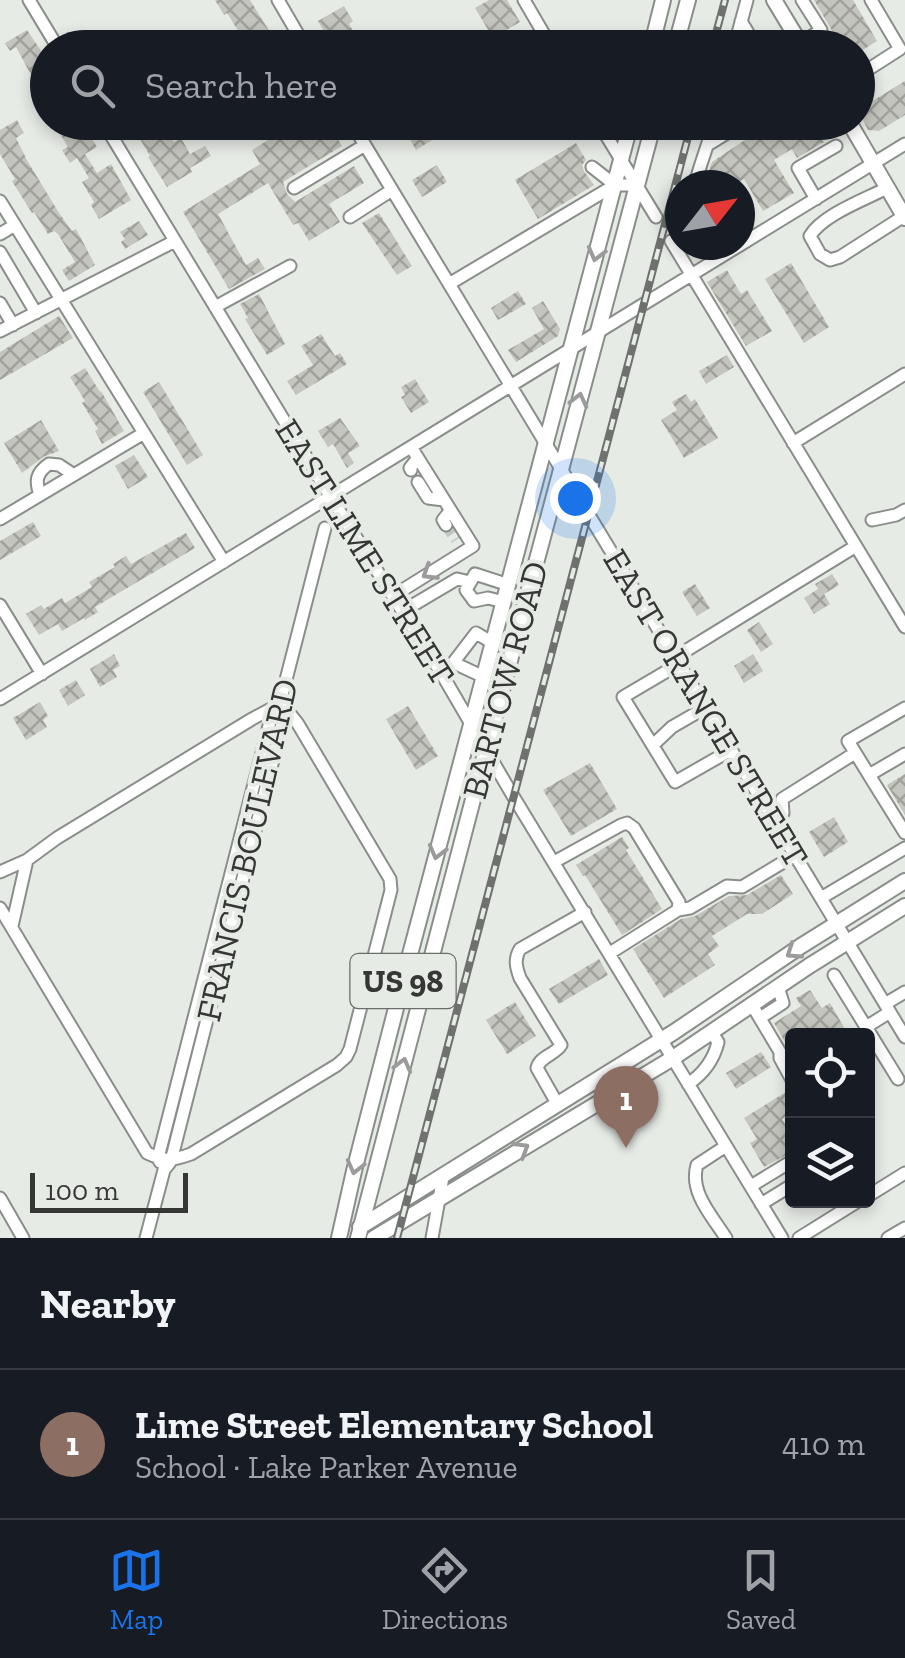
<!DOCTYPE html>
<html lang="en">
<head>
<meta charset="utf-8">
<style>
  :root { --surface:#171b24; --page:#20242c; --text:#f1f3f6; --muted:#9ea1a6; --line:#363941; --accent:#1a73e8 }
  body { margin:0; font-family:"Zilla Slab",serif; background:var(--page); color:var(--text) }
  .controls { position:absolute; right:30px; bottom:30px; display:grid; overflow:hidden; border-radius:10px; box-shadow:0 5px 15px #0003 }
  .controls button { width:90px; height:90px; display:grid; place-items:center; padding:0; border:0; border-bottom:2px solid var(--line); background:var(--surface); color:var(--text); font:50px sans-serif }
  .compass { position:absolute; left:665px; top:170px; width:90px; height:90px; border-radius:50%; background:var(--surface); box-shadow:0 5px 15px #0003; rotate:59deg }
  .scale { position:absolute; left:30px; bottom:25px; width:158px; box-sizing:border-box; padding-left:10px; border:5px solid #353735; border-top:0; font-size:28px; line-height:35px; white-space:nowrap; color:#353735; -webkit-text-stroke:8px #e7ebe6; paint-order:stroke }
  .you { position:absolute; left:575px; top:498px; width:35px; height:35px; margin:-25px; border:8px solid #fff; border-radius:50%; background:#1a73e8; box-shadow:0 0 0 15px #1a73e833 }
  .badge { display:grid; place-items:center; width:65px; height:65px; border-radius:50%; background:var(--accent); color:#fff; font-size:32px; font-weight:700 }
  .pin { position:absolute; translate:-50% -82px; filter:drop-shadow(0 2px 5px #0008) }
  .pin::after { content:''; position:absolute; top:52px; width:35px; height:30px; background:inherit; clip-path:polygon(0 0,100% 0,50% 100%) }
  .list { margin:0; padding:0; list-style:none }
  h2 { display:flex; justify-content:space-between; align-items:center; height:130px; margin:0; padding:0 40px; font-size:42px }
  h2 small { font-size:32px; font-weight:400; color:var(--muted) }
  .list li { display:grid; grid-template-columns:65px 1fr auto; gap:30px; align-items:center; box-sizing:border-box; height:150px; padding:0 40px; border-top:2px solid var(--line) }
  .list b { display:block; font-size:38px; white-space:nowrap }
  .list p { margin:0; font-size:32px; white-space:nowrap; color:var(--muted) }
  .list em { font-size:32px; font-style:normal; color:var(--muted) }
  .icon { flex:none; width:55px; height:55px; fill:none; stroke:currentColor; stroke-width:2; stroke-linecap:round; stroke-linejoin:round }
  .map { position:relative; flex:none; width:905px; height:1238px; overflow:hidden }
  .search { position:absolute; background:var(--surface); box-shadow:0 5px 15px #0003; left:30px; right:30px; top:30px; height:110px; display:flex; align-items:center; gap:25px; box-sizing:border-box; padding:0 35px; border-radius:55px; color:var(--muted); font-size:38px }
  .sheet { height:280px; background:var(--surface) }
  nav { display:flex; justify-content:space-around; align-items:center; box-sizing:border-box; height:140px; border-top:2px solid var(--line); background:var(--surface); font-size:28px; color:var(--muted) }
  nav a { display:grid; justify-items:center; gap:5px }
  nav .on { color:var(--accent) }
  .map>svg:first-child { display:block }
  .building { fill:url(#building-cross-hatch) }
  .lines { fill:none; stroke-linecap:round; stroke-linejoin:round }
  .minor-tunnel { stroke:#c3c7c3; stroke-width:11; stroke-dasharray:11 5.5; stroke-linecap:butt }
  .minor-casing { stroke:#8a8e8a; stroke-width:15 }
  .major-casing { stroke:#8a8e8a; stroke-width:18 }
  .minor { stroke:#fff; stroke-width:11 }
  .major { stroke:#fff; stroke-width:14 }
  .rail-casing { stroke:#6e716e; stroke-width:8 }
  .rail { stroke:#e7ebe6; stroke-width:4; stroke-dasharray:11; stroke-linecap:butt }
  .oneway { stroke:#9a9b9a }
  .labels { text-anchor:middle; stroke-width:8; stroke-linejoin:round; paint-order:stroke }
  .shield { fill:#e7ebe6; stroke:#6a6d6a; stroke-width:2.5 }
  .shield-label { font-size:32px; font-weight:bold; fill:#353735 }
  .street-label { font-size:35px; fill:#353735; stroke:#e7ebe6 }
</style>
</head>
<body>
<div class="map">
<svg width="905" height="1238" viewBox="0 0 905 1238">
  <defs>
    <pattern id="building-cross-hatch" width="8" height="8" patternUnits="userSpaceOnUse" patternTransform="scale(2.5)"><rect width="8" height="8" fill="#c5c5bf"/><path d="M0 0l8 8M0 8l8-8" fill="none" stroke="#a1a19c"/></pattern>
  </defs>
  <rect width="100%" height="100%" fill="#e7ebe6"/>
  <path class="building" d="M 215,0 L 250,0 L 280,48 L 249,48 L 227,13 L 224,15 Z
    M 489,0 L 507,0 L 520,22 L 493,38 L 475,8 Z
    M 814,0 L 853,0 L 877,41 L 858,53 L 858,48 L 832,48 L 826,38 L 834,34 Z
    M 344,6 L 353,21 L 349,24 L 359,41 L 347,48 L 333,48 L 318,21 Z
    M 27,30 L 48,61 L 48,106 L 16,47 L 10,51 L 5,43 Z
    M 905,81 L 905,115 L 879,131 L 868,130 L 858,110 Z
    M 17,120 L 24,133 L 16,138 L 28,162 L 59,213 L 72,231 L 76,229 L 95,265 L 69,281 L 62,270 L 75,262 L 58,234 L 54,231 L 48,234 L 34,212 L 32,213 L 12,181 L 15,179 L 0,154 L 0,130 Z
    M 59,122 L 82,122 L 97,147 L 85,154 L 97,173 L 111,164 L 131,200 L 99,219 L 91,205 L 94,202 L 82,182 L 89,178 L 77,158 L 70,163 L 62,150 L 68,147 L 55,125 Z
    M 130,122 L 162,122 L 174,142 L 181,138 L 190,154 L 205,146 L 211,156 L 190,168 L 192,172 L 167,187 L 148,157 L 150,156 Z
    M 297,122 L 304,122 L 315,140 L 332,129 L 342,146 L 283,182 L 287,194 L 295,202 L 354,166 L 364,183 L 329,204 L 340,222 L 309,241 L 298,223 L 293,225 L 268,183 L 218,214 L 246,265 L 258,258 L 265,269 L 229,289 L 183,212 L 260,164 L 252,150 Z
    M 400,122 L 461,122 L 416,150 Z
    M 772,122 L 831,122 L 817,131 L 824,142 L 797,158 L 792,149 L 774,160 L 794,193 L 763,211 L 744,179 L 734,185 L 705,185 L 712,162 Z
    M 576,143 L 586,160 L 582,165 L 584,171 L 594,185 L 538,219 L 515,180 Z
    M 437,165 L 447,182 L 422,197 L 412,180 Z
    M 379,213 L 412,266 L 397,275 L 362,223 Z
    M 139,221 L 148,235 L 125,249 L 121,242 L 125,239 L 120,232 Z
    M 791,263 L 829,327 L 804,343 L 765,279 Z
    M 727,270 L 741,294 L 747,290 L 772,331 L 746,346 L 707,282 Z
    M 518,291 L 526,304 L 498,320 L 491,308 Z
    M 259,294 L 285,344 L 267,355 L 245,319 L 248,318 L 240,304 Z
    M 543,301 L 560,329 L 558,336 L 516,362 L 508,350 L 544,329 L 532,308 Z
    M 59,316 L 73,338 L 0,380 L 0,352 Z
    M 321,334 L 335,356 L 340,353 L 347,364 L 296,395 L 287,381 L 313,365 L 301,346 Z
    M 727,355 L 734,367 L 706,384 L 699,371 Z
    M 85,368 L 100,392 L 101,391 L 124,431 L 102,444 L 95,431 L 98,429 L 82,403 L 85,401 L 70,377 Z
    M 415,379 L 429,402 L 411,413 L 401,397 L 405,395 L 401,387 Z
    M 159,382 L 203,455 L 187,465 L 143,392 Z
    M 686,394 L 691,402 L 695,399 L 718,438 L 684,458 L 661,420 L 677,410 L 672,402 Z
    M 340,418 L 360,446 L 348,453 L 354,463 L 347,468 L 333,444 L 328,447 L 318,431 Z
    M 41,420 L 59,451 L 43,457 L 22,473 L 4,443 Z
    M 134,455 L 148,477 L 128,489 L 115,466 Z
    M 33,522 L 41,536 L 0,560 L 0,541 Z
    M 186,533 L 195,548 L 95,607 L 98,612 L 85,620 L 84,618 L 62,631 L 58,624 L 39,635 L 26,614 L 41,605 L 44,609 L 62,598 L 65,603 L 92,587 L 89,582 L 115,567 L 113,564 L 126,556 L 131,564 Z
    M 832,574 L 839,585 L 824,594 L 830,604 L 814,614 L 804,598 L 818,589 L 815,584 Z
    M 695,584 L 710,608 L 697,616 L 682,592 Z
    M 759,622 L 773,644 L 761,652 L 747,630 Z
    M 114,654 L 120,666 L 113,670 L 117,677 L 100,687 L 90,669 Z
    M 753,654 L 763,671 L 744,683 L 734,666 Z
    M 76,680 L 85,695 L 68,706 L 59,690 Z
    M 40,702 L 48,716 L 43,720 L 47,727 L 26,740 L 13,718 Z
    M 408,706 L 438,756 L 416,770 L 386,719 Z
    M 590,763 L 617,809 L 571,836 L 543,790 Z
    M 905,774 L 905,815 L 887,785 Z
    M 834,817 L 848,842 L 824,857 L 809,832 Z
    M 622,837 L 629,848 L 626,850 L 662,909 L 622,935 L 585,875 L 583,876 L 576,865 Z
    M 781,875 L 793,894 L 762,914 L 747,914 L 712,936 L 719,946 L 708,954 L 715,965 L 664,998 L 633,949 L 681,919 L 695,916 L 729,896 L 747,895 Z
    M 599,959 L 608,975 L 559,1004 L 549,989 Z
    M 810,990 L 822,1008 L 830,1003 L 849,1036 L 792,1036 L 792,1054 L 774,1023 L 801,1006 L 796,998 Z
    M 515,1002 L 536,1036 L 507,1054 L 486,1020 Z
    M 761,1052 L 771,1067 L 736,1089 L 726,1073 Z
    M 786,1092 L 792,1103 L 792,1113 L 782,1119 L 792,1135 L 792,1152 L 764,1167 L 750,1143 L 757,1139 L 744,1118 Z"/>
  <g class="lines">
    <path class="minor-tunnel" d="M 446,525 L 456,540"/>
    <g class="minor-casing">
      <path id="minor" d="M 29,0 L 58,48
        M 278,0 L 306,48
        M 524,0 L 552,48
        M 741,21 L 757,48
        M 801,43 L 821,30 L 802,0
        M 734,48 L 747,0
        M 858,76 L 900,49 L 871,0
        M 103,122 L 325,488 L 443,676 L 513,796 L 782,1238
        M 351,122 L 905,1037
        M 522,122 L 526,122
        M 598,122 L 656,217
        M 244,127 L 251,122
        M 709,144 L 745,122
        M 592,167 L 615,185
        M 695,185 C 700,163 709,144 714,122
        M 294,188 L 365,145
        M 887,188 C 866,199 822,215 810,236 L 820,254 L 830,260 L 840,257 L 904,216
        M 816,199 L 798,168 L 836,146
        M 0,201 L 224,562
        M 350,217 L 392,190
        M 0,234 L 15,225
        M 671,241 L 905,627
        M 740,245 L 905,144
        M 0,252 L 36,313
        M 449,284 L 615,185 L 636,185
        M 0,303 L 13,325
        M 215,307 L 290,266
        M 0,331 L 175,241
        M 793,443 L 905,374
        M 411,470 L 410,468 L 418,458
        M 418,482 L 428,498 L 444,500
        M 40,495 C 35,481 36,473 49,464 L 59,465 L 74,475
        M 0,519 L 144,433
        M 872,520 L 896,515 L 905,510
        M 446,525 L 443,520 L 450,511
        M 393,596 L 473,546 L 411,447
        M 504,602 L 488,598 L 474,601 L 466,590 L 475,574 L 509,585
        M 0,605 L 42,674
        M 403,611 L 457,579 L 470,582
        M 674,658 L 856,546
        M 454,663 L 484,677
        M 679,664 L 623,697 L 675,782 L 731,750
        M 443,676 L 476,633 L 493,643
        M 0,699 L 740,245
        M 279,707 L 325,528
        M 905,708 L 848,741 L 869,775 L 905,754
        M 653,745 L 672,727 L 705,708
        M 869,775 L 905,833
        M 773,819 L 783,813 L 782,799 L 855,753
        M 554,862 L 621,825 L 627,823 L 634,828 L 679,902 L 678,910 L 610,953
        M 0,872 L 27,860
        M 821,898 L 905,848
        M 0,908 L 147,1153 C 166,1162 171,1161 191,1154 L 337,1065 L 346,1057 L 350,1049 L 391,890 L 390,879 L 298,724 L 286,709
        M 678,910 L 690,908 L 727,886 L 742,887 L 795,855
        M 12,926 L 27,860 L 57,838 L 252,719 L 276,706
        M 373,968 L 424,982
        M 834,975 L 866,1027 L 890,1012
        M 885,1004 L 905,992
        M 752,1005 L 780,1052 L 780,1058 L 792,1080
        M 760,1018 L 783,1003 L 778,987
        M 866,1027 L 898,1079
        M 688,1084 C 703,1074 714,1059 718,1042 L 712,1033
        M 558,1105 L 537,1068 C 540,1056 555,1055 561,1045 L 520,978 C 516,967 514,959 520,949 L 585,912
        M 160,1162 L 158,1158 L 274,706
        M 751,1186 L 792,1161
        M 868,1196 L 905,1173
        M 0,1198 L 23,1238
        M 761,1204 L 792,1185
        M 146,1238 L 164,1170 L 171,1161 L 286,709
        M 432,1238 L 443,1177
        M 726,1238 C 712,1216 689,1192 697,1165 L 726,1146
        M 799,1238 L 860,1200
        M 888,1238 L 905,1228"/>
    </g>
    <g class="major-casing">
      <path id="major" d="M 774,0 L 803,48
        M 651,48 L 663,0
        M 675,48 L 688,0
        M 849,122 L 905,218
        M 360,1227 L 674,1032 L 801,946 L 905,881
        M 339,1238 L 354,1171 L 404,977 L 631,122
        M 358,1238 L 482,765 L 654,122
        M 374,1238 L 673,1058 L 809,966 L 905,906"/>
    </g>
    <use href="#minor" class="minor"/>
    <use href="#major" class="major"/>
    <g class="rail-casing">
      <path id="rail" d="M 712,48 L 725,0
        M 397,1238 L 692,122"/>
    </g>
    <use href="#rail" class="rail"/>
  </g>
  <defs><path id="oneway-chevron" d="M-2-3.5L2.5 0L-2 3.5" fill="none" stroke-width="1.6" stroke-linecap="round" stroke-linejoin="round" transform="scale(2.5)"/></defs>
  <g class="oneway">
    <use href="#oneway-chevron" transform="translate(596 254) rotate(105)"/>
    <use href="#oneway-chevron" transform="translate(579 400) rotate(-76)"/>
    <use href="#oneway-chevron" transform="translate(429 573) rotate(148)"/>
    <use href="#oneway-chevron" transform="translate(437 852) rotate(105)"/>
    <use href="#oneway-chevron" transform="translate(793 952) rotate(146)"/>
    <use href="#oneway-chevron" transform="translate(403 1065) rotate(-75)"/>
    <use href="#oneway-chevron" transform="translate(522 1149) rotate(-31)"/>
    <use href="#oneway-chevron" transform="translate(355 1167) rotate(104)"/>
  </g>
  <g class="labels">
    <rect class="shield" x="350.5" y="954" width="105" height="54" rx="8"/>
    <g class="shield-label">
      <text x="403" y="992">US 98</text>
    </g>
    <g class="street-label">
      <text transform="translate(365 552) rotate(58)" y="12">EAST LIME STREET</text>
      <text transform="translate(505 680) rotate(-75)" y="12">BARTOW ROAD</text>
      <text transform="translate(706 708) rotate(59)" y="12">EAST ORANGE STREET</text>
      <text transform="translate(247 850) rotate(-77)" y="12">FRANCIS BOULEVARD</text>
    </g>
  </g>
</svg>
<div class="controls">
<button><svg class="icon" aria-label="locate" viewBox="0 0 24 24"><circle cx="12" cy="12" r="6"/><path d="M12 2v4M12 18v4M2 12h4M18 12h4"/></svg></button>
<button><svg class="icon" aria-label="layers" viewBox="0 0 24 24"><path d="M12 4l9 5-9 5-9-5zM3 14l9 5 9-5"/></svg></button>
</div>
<svg class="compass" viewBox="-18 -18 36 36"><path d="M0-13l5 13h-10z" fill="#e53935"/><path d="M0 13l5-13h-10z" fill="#9ea1a6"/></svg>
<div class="scale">100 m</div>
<div class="you"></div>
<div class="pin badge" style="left:626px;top:1148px;background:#8d6e63">1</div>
<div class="search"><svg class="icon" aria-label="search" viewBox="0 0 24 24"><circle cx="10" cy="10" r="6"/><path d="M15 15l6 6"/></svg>Search here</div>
</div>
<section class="sheet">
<h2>Nearby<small></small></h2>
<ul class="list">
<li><span class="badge" style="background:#8d6e63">1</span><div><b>Lime Street Elementary School</b><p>School · Lake Parker Avenue</p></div><em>410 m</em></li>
</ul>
</section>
<nav>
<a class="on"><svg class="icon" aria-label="map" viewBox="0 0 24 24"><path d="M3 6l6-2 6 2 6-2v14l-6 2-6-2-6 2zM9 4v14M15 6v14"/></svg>Map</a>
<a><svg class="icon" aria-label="directions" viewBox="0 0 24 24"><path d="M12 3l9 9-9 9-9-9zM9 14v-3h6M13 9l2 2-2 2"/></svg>Directions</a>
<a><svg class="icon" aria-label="saved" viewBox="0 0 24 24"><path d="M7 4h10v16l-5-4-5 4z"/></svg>Saved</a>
</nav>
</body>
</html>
